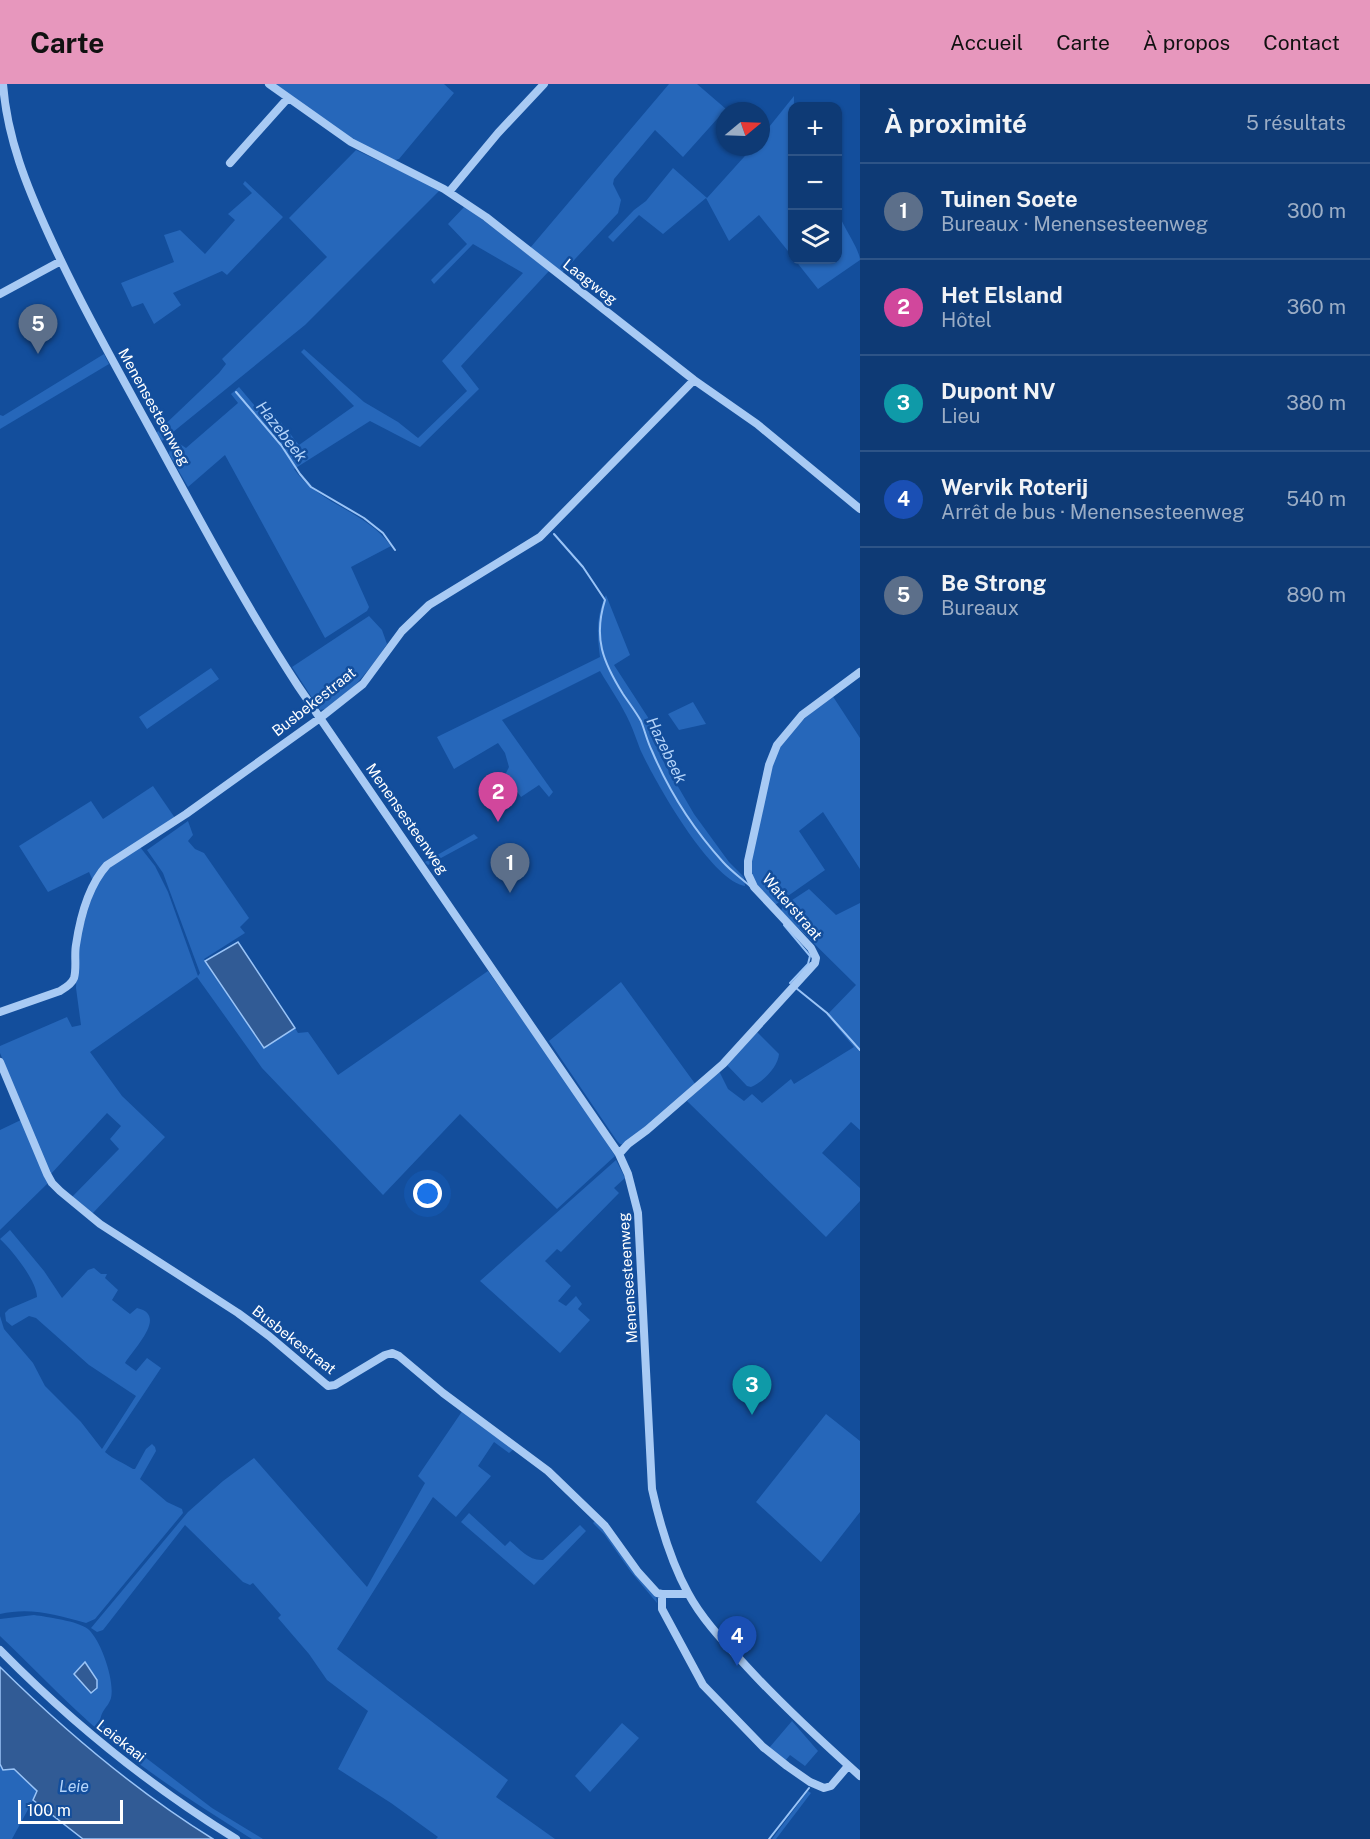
<!DOCTYPE html>
<html lang="fr">
<head>
<meta charset="utf-8">
<style>
  :root { --surface:#0e3a75; --page:#17417a; --text:#f1f3f6; --muted:#9badc5; --line:#2e5487; --accent:#e797bd }
  body { margin:0; font-family:"Public Sans",sans-serif; background:var(--page); color:var(--text) }
  .controls { position:absolute; right:18px; top:18px; display:grid; overflow:hidden; border-radius:12px; box-shadow:0 2px 4px #0004 }
  .controls button { width:54px; height:54px; display:grid; place-items:center; padding:0; border:0; border-bottom:2px solid var(--line); background:var(--surface); color:var(--text); font:30px sans-serif }
  .compass { position:absolute; left:716px; top:18px; width:54px; height:54px; border-radius:50%; background:var(--surface); box-shadow:0 2px 4px #0004; rotate:71deg }
  .scale { position:absolute; left:18px; bottom:15px; width:105px; box-sizing:border-box; padding-left:6px; border:3px solid #fff; border-top:0; font-size:16px; line-height:21px; white-space:nowrap; color:#fff; -webkit-text-stroke:4px #134e9c; paint-order:stroke }
  .you { position:absolute; left:428px; top:1110px; width:21px; height:21px; margin:-15px; border:4px solid #fff; border-radius:50%; background:#1a73e8; box-shadow:0 0 0 9px #1a73e833 }
  .badge { display:grid; place-items:center; width:39px; height:39px; border-radius:50%; background:var(--accent); color:#fff; font-size:20px; font-weight:700 }
  .pin { position:absolute; translate:-50% -50px; filter:drop-shadow(0 2px 3px #0008) }
  .pin::after { content:''; position:absolute; top:32px; width:21px; height:18px; background:inherit; clip-path:polygon(0 0,100% 0,50% 100%) }
  .list { margin:0; padding:0; list-style:none }
  h2 { display:flex; justify-content:space-between; align-items:center; height:78px; margin:0; padding:0 24px; font-size:26px }
  h2 small { font-size:20px; font-weight:400; color:var(--muted) }
  .list li { display:grid; grid-template-columns:39px 1fr auto; gap:18px; align-items:center; box-sizing:border-box; height:96px; padding:0 24px; border-top:2px solid var(--line) }
  .list b { display:block; font-size:22px; white-space:nowrap }
  .list p { margin:0; font-size:20px; white-space:nowrap; color:var(--muted) }
  .list em { font-size:20px; font-style:normal; color:var(--muted) }
  .icon { flex:none; width:33px; height:33px; fill:none; stroke:currentColor; stroke-width:2; stroke-linecap:round; stroke-linejoin:round }
  .map { position:relative; flex:none; width:860px; height:1755px; overflow:hidden }
  header { display:flex; align-items:center; gap:36px; box-sizing:border-box; height:84px; padding:0 30px; background:var(--accent); color:#111 }
  header strong { font-size:28px }
  nav { display:flex; gap:33px; margin-inline-start:auto; font-size:21px }
  main { display:flex }
  aside { flex:1; background:var(--surface) }
  .map>svg:first-child { display:block }
  .green { fill:#2667ba }
  .water { fill:#315b95; stroke:#9ac4f7; stroke-width:1.5 }
  .lines { fill:none; stroke-linecap:round; stroke-linejoin:round }
  .stream { stroke:#9ac4f7; stroke-width:2 }
  .minor { stroke:#a8caf4; stroke-width:8 }
  .labels { text-anchor:middle; stroke-width:5; stroke-linejoin:round; paint-order:stroke }
  .street-label { font-size:15px; fill:#fff; stroke:#134e9c }
  .water-label { font-size:16px; font-style:italic; fill:#b4d4fa; stroke:#134e9c }
</style>
</head>
<body>
<header>
<strong>Carte</strong>
<nav><a>Accueil</a><a>Carte</a><a>À propos</a><a>Contact</a></nav>
</header>
<main>
<div class="map">
<svg width="860" height="1755" viewBox="0 0 860 1755">
  <rect width="100%" height="100%" fill="#134e9c"/>
  <path class="green" d="M 274,0 L 444,0 L 454,9 L 399,75 L 392,77 L 357,58 Z
    M 669,0 L 697,0 L 726,25 L 683,73 L 655,46 L 614,95 L 613,100 L 621,116 L 618,129 L 562,189 L 530,164 Z
    M 794,12 L 792,172 L 759,131 L 729,157 L 706,114 L 663,150 L 639,131 L 613,158 L 608,153 L 634,126 L 646,117 L 673,84 L 707,114 L 753,63 L 761,63 L 761,53 Z
    M 356,66 L 440,106 L 305,241 L 162,357 L 156,349 L 219,289 L 226,280 L 222,275 L 327,173 L 289,134 Z
    M 245,97 L 283,133 L 227,191 L 222,187 L 173,209 L 181,221 L 154,240 L 143,219 L 132,223 L 121,199 L 174,178 L 164,151 L 180,146 L 205,170 L 235,136 L 228,130 L 252,109 L 243,100 Z
    M 465,122 L 549,187 L 461,282 L 479,305 L 420,363 L 370,337 L 294,385 C 319,421 365,426 391,462 L 351,483 L 369,523 L 367,527 L 325,554 L 225,371 L 188,403 L 169,370 L 170,365 L 180,360 L 186,364 L 238,319 L 231,310 L 239,303 L 260,328 L 268,322 L 299,361 L 354,322 L 301,268 L 304,265 L 364,318 L 398,338 L 418,354 L 467,307 L 442,277 L 523,189 L 473,160 L 434,200 L 431,196 L 467,160 L 448,140 Z
    M 838,128 C 842,141 860,166 860,176 L 818,205 L 795,176 L 838,176 Z
    M 104,270 L 109,280 L 0,345 L 0,331 L 3,332 Z
    M 606,511 L 630,571 L 614,581 L 649,635 L 662,675 L 694,730 L 729,778 L 744,793 L 745,802 C 711,797 654,696 640,665 C 637,657 634,648 630,639 C 622,621 610,604 600,587 L 502,636 L 553,708 L 549,713 L 539,701 L 521,713 L 505,691 L 509,683 L 505,669 L 498,659 L 454,685 L 437,653 L 600,573 C 597,550 596,532 606,511 Z
    M 369,532 L 382,546 L 387,560 C 376,577 341,625 320,626 L 292,583 Z
    M 211,584 L 219,595 L 147,645 L 139,633 Z
    M 832,611 L 860,654 L 860,785 L 823,728 L 799,747 L 825,786 L 775,821 L 752,797 L 750,778 L 772,678 C 785,649 808,631 832,611 Z
    M 693,618 L 706,640 L 679,646 L 668,630 Z
    M 153,702 L 175,734 L 128,766 L 93,797 L 89,788 L 48,808 L 19,762 L 91,717 L 103,735 Z
    M 188,737 L 193,751 L 188,757 L 195,765 L 204,769 L 249,834 L 240,843 L 245,849 L 204,875 L 264,964 L 295,944 L 298,949 L 308,948 L 338,991 L 488,887 L 581,1019 L 615,1072 L 557,1125 L 460,1030 L 383,1111 L 262,984 L 197,893 L 90,968 L 122,1012 L 165,1053 L 92,1130 L 71,1114 L 119,1065 L 110,1055 L 121,1042 L 107,1029 L 50,1091 L 0,969 L 0,962 L 67,933 L 72,943 L 81,941 L 76,904 L 77,878 L 80,852 L 94,806 L 106,786 L 140,763 L 155,782 L 168,808 L 198,892 L 200,889 L 163,789 L 147,766 Z
    M 474,750 L 478,754 L 428,781 L 425,778 Z
    M 809,805 L 836,831 L 860,819 L 860,1046 L 851,1038 L 822,1069 L 860,1104 L 860,1117 L 826,1153 L 687,1017 L 719,987 L 728,1005 L 744,1017 L 752,1010 L 762,1019 L 791,995 L 794,1000 L 854,963 L 827,931 L 856,901 L 781,827 L 783,822 Z
    M 621,898 L 696,1001 L 624,1061 L 620,1060 L 617,1057 L 549,957 Z
    M 756,947 L 779,970 C 778,983 763,998 751,1003 L 747,1002 L 726,980 Z
    M 23,1035 L 48,1099 L 0,1146 L 0,1046 Z
    M 616,1076 L 625,1094 L 614,1104 L 619,1109 L 561,1168 L 557,1165 L 545,1177 L 571,1202 L 558,1217 L 566,1222 L 576,1212 L 582,1220 L 578,1225 L 590,1236 L 560,1269 L 480,1197 Z
    M 10,1146 L 44,1187 L 62,1214 L 88,1186 L 94,1184 L 101,1190 L 107,1190 L 105,1194 L 118,1206 L 112,1216 L 130,1230 L 137,1224 C 168,1231 135,1263 125,1279 L 136,1287 L 147,1274 L 161,1284 L 105,1368 C 114,1376 124,1379 133,1385 L 135,1385 L 146,1365 L 152,1360 L 155,1363 L 156,1367 L 140,1395 L 167,1418 L 182,1425 L 183,1429 L 95,1535 L 86,1539 C 57,1531 31,1523 0,1530 L 0,1232 L 4,1245 L 33,1279 L 45,1302 L 81,1338 L 102,1365 L 136,1312 L 89,1281 L 36,1234 L 29,1232 L 12,1242 L 6,1237 L 5,1229 L 9,1225 L 37,1213 C 37,1197 12,1166 0,1155 Z
    M 463,1326 L 514,1365 L 509,1369 L 494,1358 L 478,1382 L 491,1392 L 456,1433 L 433,1413 L 337,1565 L 508,1696 L 496,1713 L 555,1755 L 436,1755 L 438,1753 L 391,1719 L 338,1685 L 368,1627 L 327,1596 L 309,1570 L 278,1534 L 281,1531 L 253,1499 L 250,1501 L 243,1498 L 185,1441 L 103,1546 L 97,1548 L 91,1544 L 188,1428 L 223,1397 L 254,1374 L 367,1503 L 425,1399 L 418,1392 Z
    M 826,1330 L 860,1357 L 860,1428 L 821,1478 L 756,1418 Z
    M 469,1429 L 505,1462 L 510,1457 C 520,1465 529,1477 543,1476 L 580,1441 L 586,1447 L 534,1501 L 461,1438 Z
    M 596,1436 L 656,1511 L 657,1519 L 631,1488 L 604,1450 L 593,1439 Z
    M 34,1531 C 47,1533 78,1537 88,1545 C 101,1556 115,1597 111,1614 C 108,1624 101,1625 100,1639 L 212,1724 L 263,1755 L 252,1755 L 247,1752 C 203,1724 158,1696 118,1663 C 76,1629 39,1589 0,1552 L 0,1535 Z
    M 792,1637 L 818,1667 L 805,1682 L 790,1671 L 785,1677 L 769,1664 Z
    M 622,1639 L 639,1654 L 590,1708 L 575,1692 Z
    M 0,1680 L 3,1686 L 13,1685 L 38,1707 L 12,1755 L 0,1755 Z
    M 808,1707 L 811,1709 L 776,1755 L 772,1755 Z"/>
  <path class="water" d="M 238,858 L 295,944 L 264,964 L 205,877 Z
    M 85,1578 L 97,1596 L 97,1604 L 91,1609 L 74,1590 Z
    M 0,1583 C 66,1648 134,1706 213,1755 L 83,1755 L 33,1716 L 37,1707 L 14,1685 L 3,1686 L 0,1680 Z"/>
  <g class="lines">
    <path class="stream" d="M 236,308 L 281,361 L 300,390 L 311,403 L 364,434 L 383,449 L 395,466
      M 554,450 L 583,483 L 605,516 C 593,554 603,578 623,610 C 629,619 636,628 641,637 C 645,647 647,657 652,667 C 669,707 694,746 723,778 C 731,787 741,794 750,802
      M 784,841 L 810,872 L 808,880 L 790,899
      M 796,904 L 827,929 L 860,966
      M 769,1755 L 809,1704"/>
    <path class="minor" d="M 3,0 C 7,54 27,103 49,151 C 79,217 114,279 148,341 C 196,429 243,518 298,602 L 619,1070 L 628,1090 L 638,1129 L 652,1405 C 660,1441 670,1476 688,1509 C 703,1537 726,1560 748,1584 C 783,1622 821,1657 860,1692
      M 269,0 L 351,58 L 444,105 L 486,133 L 694,296 L 757,340 L 860,425
      M 230,79 L 288,14
      M 449,108 L 498,49 L 544,0
      M 0,210 L 61,177
      M 0,928 L 60,907 C 65,904 72,900 74,894 C 77,884 74,871 76,861 C 80,834 89,801 107,781 L 186,730 L 320,634 L 363,600 L 402,547 L 429,521 L 540,453 L 694,296
      M 0,978 L 47,1090 L 52,1099 L 60,1107 L 100,1140 L 238,1229 L 269,1252 L 328,1302 L 335,1301 L 385,1271 L 392,1269 L 399,1272 L 443,1309 L 548,1387 L 605,1442 L 638,1488 L 657,1509 L 662,1510
      M 619,1070 L 628,1060 L 647,1046 L 723,980 L 815,879 L 816,874 L 811,864 L 754,803 L 748,790 L 748,777 L 769,681 L 777,661 L 802,631 L 860,588
      M 662,1510 L 662,1525 L 703,1601 L 763,1663 L 787,1682 L 810,1698 L 824,1704 L 831,1702 L 848,1682
      M 662,1510 L 688,1510
      M 0,1566 C 71,1638 150,1702 236,1755"/>
  </g>
  <g class="labels">
    <g class="street-label">
      <text transform="translate(590 198) rotate(38)" y="5">Laagweg</text>
      <text transform="translate(154 323) rotate(61)" y="5">Menensesteenweg</text>
      <text transform="translate(314 618) rotate(-38)" y="5">Busbekestraat</text>
      <text transform="translate(407 735) rotate(55)" y="5">Menensesteenweg</text>
      <text transform="translate(792 823) rotate(49)" y="5">Waterstraat</text>
      <text transform="translate(628 1194) rotate(-94)" y="5">Menensesteenweg</text>
      <text transform="translate(294 1256) rotate(38)" y="5">Busbekestraat</text>
      <text transform="translate(121 1657) rotate(38)" y="5">Leiekaai</text>
    </g>
    <g class="water-label">
      <text transform="translate(282 347) rotate(52)" y="6">Hazebeek</text>
      <text transform="translate(667 666) rotate(64)" y="6">Hazebeek</text>
      <text x="74" y="1708">Leie</text>
    </g>
  </g>
</svg>
<div class="controls">
<button>+</button>
<button>−</button>
<button><svg class="icon" aria-label="layers" viewBox="0 0 24 24"><path d="M12 4l9 5-9 5-9-5zM3 14l9 5 9-5"/></svg></button>
</div>
<svg class="compass" viewBox="-18 -18 36 36"><path d="M0-13l5 13h-10z" fill="#e53935"/><path d="M0 13l5-13h-10z" fill="#9badc5"/></svg>
<div class="scale">100 m</div>
<div class="you"></div>
<div class="pin badge" style="left:510px;top:809px;background:#5c6f8a">1</div>
<div class="pin badge" style="left:498px;top:738px;background:#d1479c">2</div>
<div class="pin badge" style="left:752px;top:1331px;background:#0f9aa8">3</div>
<div class="pin badge" style="left:737px;top:1582px;background:#1a4fb4">4</div>
<div class="pin badge" style="left:38px;top:270px;background:#5c6f8a">5</div>
</div>
<aside>
<h2>À proximité<small>5 résultats</small></h2>
<ul class="list">
<li><span class="badge" style="background:#5c6f8a">1</span><div><b>Tuinen Soete</b><p>Bureaux · Menensesteenweg</p></div><em>300 m</em></li>
<li><span class="badge" style="background:#d1479c">2</span><div><b>Het Elsland</b><p>Hôtel</p></div><em>360 m</em></li>
<li><span class="badge" style="background:#0f9aa8">3</span><div><b>Dupont NV</b><p>Lieu</p></div><em>380 m</em></li>
<li><span class="badge" style="background:#1a4fb4">4</span><div><b>Wervik Roterij</b><p>Arrêt de bus · Menensesteenweg</p></div><em>540 m</em></li>
<li><span class="badge" style="background:#5c6f8a">5</span><div><b>Be Strong</b><p>Bureaux</p></div><em>890 m</em></li>
</ul>
</aside>
</main>
</body>
</html>
